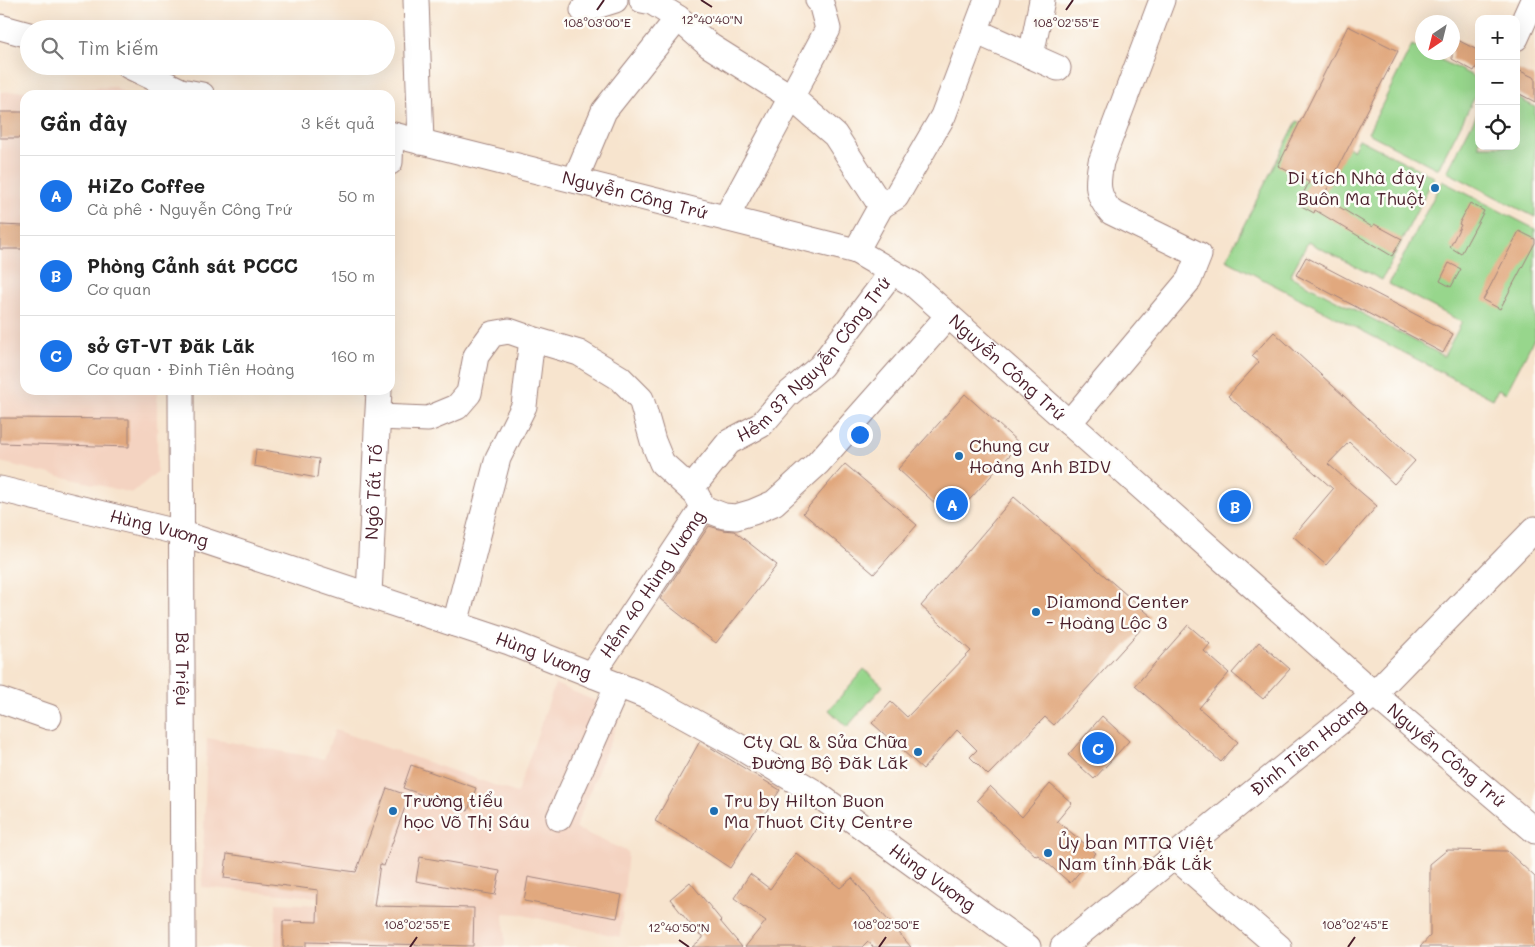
<!DOCTYPE html>
<html lang="vi">
<head>
<meta charset="utf-8">
<style>
  :root { --surface:#fff; --page:#f6f6f6; --text:#222; --muted:#767676; --line:#e0e0e0; --accent:#1a73e8 }
  body { margin:0; font-family:Mali,sans-serif; background:var(--page); color:var(--text) }
  .controls { position:absolute; right:15px; top:15px; display:grid; overflow:hidden; border-radius:10px; box-shadow:0 5px 20px #0002 }
  .controls button { width:45px; height:45px; display:grid; place-items:center; padding:0; border:0; border-bottom:1px solid var(--line); background:var(--surface); color:var(--text); font:25px sans-serif }
  .compass { position:absolute; left:1415px; top:15px; width:45px; height:45px; border-radius:50%; background:var(--surface); box-shadow:0 5px 20px #0002; rotate:215deg }
  .you { position:absolute; left:859px; top:434px; width:18px; height:18px; margin:-12px; border:4px solid #fff; border-radius:50%; background:#1a73e8; box-shadow:0 0 0 8px #1a73e833 }
  .badge { display:grid; place-items:center; width:32px; height:32px; border-radius:50%; background:var(--accent); color:#fff; font-size:16px; font-weight:700 }
  .pin { position:absolute; translate:-50% -50%; border:2px solid #fff; box-shadow:0 1px 5px #0006 }
  .list { margin:0; padding:0; list-style:none }
  h2 { display:flex; justify-content:space-between; align-items:center; height:65px; margin:0; padding:0 20px; font-size:21px }
  h2 small { font-size:16px; font-weight:400; color:var(--muted) }
  .list li { display:grid; grid-template-columns:32px 1fr auto; gap:15px; align-items:center; box-sizing:border-box; height:80px; padding:0 20px; border-top:1px solid var(--line) }
  .list b { display:block; font-size:19px; white-space:nowrap }
  .list p { margin:0; font-size:16px; white-space:nowrap; color:var(--muted) }
  .list em { font-size:16px; font-style:normal; color:var(--muted) }
  .icon { flex:none; width:28px; height:28px; fill:none; stroke:currentColor; stroke-width:2; stroke-linecap:round; stroke-linejoin:round }
  .map { position:relative; flex:none; width:1535px; height:947px; overflow:hidden }
  .search { position:absolute; background:var(--surface); box-shadow:0 5px 20px #0002; left:20px; top:20px; width:375px; height:55px; display:flex; align-items:center; gap:12px; box-sizing:border-box; padding:0 18px; border-radius:28px; color:var(--muted); font-size:19px }
  .panel { position:absolute; background:var(--surface); box-shadow:0 5px 20px #0002; left:20px; top:90px; width:375px; height:305px; border-radius:15px }
  .map>svg:first-child { display:block }
  .built { fill:#f4d3c1 }
  .green { fill:#97d68c; stroke:#707a5c }
  .building { fill:#e1a87e }
  .lines { fill:none; stroke-linecap:round; stroke-linejoin:round }
  .minor-casing { stroke:#a0827c; stroke-width:27 }
  .minor { stroke:#fff; stroke-width:25 }
  .ticks { fill:none; stroke:#4a1f2b; stroke-width:2 }
  .poi-dot { fill:#1f6fb2; stroke:#fdfcf7; stroke-width:2 }
  .labels { text-anchor:middle; stroke-width:5; stroke-linejoin:round; paint-order:stroke }
  .poi-label { font-size:18px; fill:#4a1f2b; stroke:#fdfcf7; text-anchor:start }
  .street-label { font-size:18px; fill:#4a1f2b; stroke:#fdfcf7 }
  .ticks-label { font-size:12px; text-anchor:middle; fill:#4a1f2b; stroke:#fdfcf7; stroke-width:5; stroke-linejoin:round; paint-order:stroke }
</style>
</head>
<body>
<div class="map">
<svg width="1535" height="947" viewBox="0 0 1535 947">
  <rect width="100%" height="100%" fill="#fdfcf7"/>
  <filter id="ink" filterUnits="userSpaceOnUse"><feTurbulence type="fractalNoise" baseFrequency=".02" numOctaves="2"/><feDisplacementMap in="SourceGraphic" scale="10" xChannelSelector="R" yChannelSelector="G"/><feConvolveMatrix kernelMatrix="1 2 1 2 8 2 1 2 1" color-interpolation-filters="sRGB"/></filter>
  <filter id="wash" filterUnits="userSpaceOnUse"><feTurbulence type="fractalNoise" baseFrequency=".0096" numOctaves="4" result="noise"/><feDisplacementMap in="SourceGraphic" scale="20" xChannelSelector="R" yChannelSelector="G"/><feGaussianBlur stdDeviation="1.12" result="paint"/><feColorMatrix in="noise" values="0 0 0 0 0 0 0 0 0 0 0 0 0 0 0 0 0 1.4 0 .05"/><feComposite in="paint" operator="in"/></filter>
  <g filter="url(#wash)">
    <rect width="100%" height="100%" fill="#f7e4ce"/>
    <path class="built" d="M 115,87 L 130,95 L 25,95 L 25,390 L 157,390 L 157,472 L 132,493 L 0,462 L 0,92 Z
      M 555,684 L 622,712 L 575,828 L 628,852 L 620,937 L 519,914 L 504,913 L 505,947 L 275,947 L 276,903 L 487,912 L 202,887 L 207,738 L 324,759 L 335,730 L 517,793 Z"/>
    <path class="green" d="M 1412,45 L 1422,50 L 1422,52 L 1427,53 L 1479,79 L 1479,89 L 1438,169 L 1368,133 Z
      M 1516,97 L 1535,107 L 1535,217 L 1447,172 L 1479,110 L 1479,146 L 1516,146 Z
      M 1297,121 L 1353,150 L 1359,139 L 1434,177 L 1382,280 L 1308,242 L 1290,276 L 1444,356 L 1462,322 L 1389,284 L 1442,181 L 1535,229 L 1535,337 L 1506,393 L 1498,389 L 1493,399 L 1226,260 Z
      M 864,669 L 883,686 L 847,727 L 829,710 Z"/>
    <g id="blocks">
      <path class="building" d="M 1348,26 L 1398,51 L 1323,197 L 1372,227 L 1374,224 L 1402,239 L 1392,256 L 1315,210 L 1314,213 L 1298,204 L 1309,182 L 1278,166 Z
        M 1452,37 L 1479,51 L 1479,62 L 1474,71 L 1452,59 Z
        M 1516,69 L 1535,78 L 1535,102 L 1516,92 Z
        M 0,112 L 25,112 L 25,138 L 0,138 Z
        M 1470,203 L 1484,211 L 1461,254 L 1450,247 L 1461,225 L 1459,224 Z
        M 0,225 L 25,226 L 25,249 L 0,249 Z
        M 1519,231 L 1535,239 L 1535,243 L 1500,309 L 1483,300 Z
        M 1306,257 L 1453,334 L 1443,353 L 1296,275 Z
        M 1449,263 L 1461,269 L 1451,287 L 1440,281 Z
        M 1274,332 L 1415,461 L 1394,484 L 1349,442 L 1328,464 L 1377,506 L 1326,565 L 1293,536 L 1333,489 L 1228,396 L 1259,362 L 1252,356 Z
        M 965,394 L 1020,444 L 952,519 L 898,469 Z
        M 0,418 L 129,419 L 129,447 L 0,443 Z
        M 256,449 L 319,459 L 317,478 L 254,466 Z
        M 845,464 L 917,525 L 874,574 L 803,513 Z
        M 1014,497 L 1152,617 L 1054,725 L 1045,717 L 988,775 L 970,757 L 977,750 L 957,730 L 923,769 L 872,723 L 891,702 L 907,717 L 971,651 L 921,606 Z
        M 709,526 L 723,530 L 734,531 L 777,565 L 716,643 L 660,599 Z
        M 1188,625 L 1210,644 L 1204,651 L 1229,673 L 1199,708 L 1238,742 L 1221,762 L 1135,686 Z
        M 1259,642 L 1290,669 L 1263,699 L 1232,673 Z
        M 1102,716 L 1129,741 L 1094,779 L 1068,755 Z
        M 700,741 L 780,790 L 730,868 L 691,842 L 655,821 Z
        M 411,765 L 476,788 L 468,811 L 403,788 Z
        M 1050,784 L 1072,803 L 1057,821 L 1096,853 L 1070,883 L 1038,855 L 1036,856 L 977,800 L 990,786 L 1022,817 Z
        M 387,788 L 409,796 L 384,866 L 380,864 L 374,906 L 474,908 L 473,946 L 306,942 L 306,947 L 283,947 L 283,921 L 317,922 L 318,890 L 224,878 L 227,854 L 356,872 Z
        M 1447,850 L 1507,851 L 1535,877 L 1535,947 L 1420,947 L 1430,936 L 1430,864 Z
        M 796,853 L 840,888 L 852,878 L 911,947 L 873,947 L 868,941 L 862,947 L 745,947 L 766,921 L 734,898 L 750,874 L 770,889 Z
        M 420,857 L 500,871 L 495,895 L 416,881 Z
        M 528,877 L 622,895 L 617,918 L 524,901 Z
        M 690,882 L 721,920 L 720,921 L 742,947 L 692,947 L 703,938 L 703,935 L 698,934 L 670,899 Z"/>
    </g>
  </g>
  <g filter="url(#ink)">
    <use href="#blocks" fill-opacity="0" stroke="#a0827c" stroke-width="1"/>
    <g class="lines">
      <g class="minor-casing">
        <g id="minor">
          <path d="M 416,0 L 421,142"/>
          <path d="M 642,0 L 652,2 L 678,18 L 710,46 L 791,97 L 835,135 L 881,206 L 856,251"/>
          <path d="M 583,10 L 615,0"/>
          <path d="M 0,27 L 29,35"/>
          <path d="M 975,31 L 1058,68"/>
          <path d="M 1516,38 L 1533,0"/>
          <path d="M 1031,56 L 1042,0"/>
          <path d="M 129,66 L 181,91 L 202,95"/>
          <path id="s1" d="M 390,134 L 856,251 L 913,284 L 1374,694 L 1535,831"/>
          <path d="M 390,162 L 391,135"/>
          <path d="M 575,180 L 604,111 L 678,18"/>
          <path d="M 881,206 L 896,197 L 943,116 L 987,0"/>
          <path d="M 726,218 L 828,29 L 821,3 L 818,0"/>
          <path d="M 532,339 L 579,353 L 620,378 L 641,399 L 653,441 L 662,463 L 696,494 L 701,503"/>
          <path id="s2" d="M 181,390 L 183,947"/>
          <path d="M 378,417 L 428,419 L 457,407 L 469,393 L 476,356 L 492,334 L 509,331 L 532,339 L 524,406 L 498,458 L 455,624"/>
          <path d="M 1069,423 L 1189,280 L 1199,255 L 1111,212 C 1096,195 1097,184 1101,162 L 1162,0"/>
          <path id="s3" d="M 0,489 L 181,533 L 509,642 L 653,699 L 738,746 L 814,792 L 1028,947"/>
          <path id="s4" d="M 691,489 L 729,442 L 761,425 L 786,396 L 821,366 L 892,272"/>
          <path d="M 703,508 L 724,516 L 736,517 L 753,512 L 774,503 L 818,463 L 948,316"/>
          <path id="s5" d="M 369,594 L 379,390"/>
          <path id="s6" d="M 592,675 L 703,508"/>
          <path d="M 0,700 L 49,717"/>
          <path d="M 559,818 L 618,685"/>
          <path d="M 1174,856 L 1279,947"/>
          <path id="s7" d="M 1063,947 L 1374,694 L 1535,529"/>
        </g>
      </g>
      <use href="#minor" class="minor"/>
    </g>
  </g>
  <path class="ticks" d="M 701,0 L 712,7M 597,10 L 604,0M 1066,10 L 1073,0M 679,940 L 689,947M 410,947 L 417,937M 879,947 L 886,937M 1348,947 L 1355,937"/>
  <g class="poi-dot">
    <circle cx="1435" cy="188" r="5"/>
    <circle cx="959" cy="456" r="5"/>
    <circle cx="1036" cy="612" r="5"/>
    <circle cx="918" cy="752" r="5"/>
    <circle cx="393" cy="811" r="5"/>
    <circle cx="714" cy="811" r="5"/>
    <circle cx="1048" cy="853" r="5"/>
  </g>
  <g class="labels">
    <g class="poi-label">
      <text x="1425" y="184" text-anchor="end">Di tích Nhà đày<tspan x="1425" dy="21">Buôn Ma Thuột</tspan></text>
      <text x="969" y="452">Chung cư<tspan x="969" dy="21">Hoàng Anh BIDV</tspan></text>
      <text x="1046" y="608">Diamond Center<tspan x="1046" dy="21">- Hoàng Lộc 3</tspan></text>
      <text x="908" y="748" text-anchor="end">Cty QL &amp; Sửa Chữa<tspan x="908" dy="21">Đường Bộ Đăk Lăk</tspan></text>
      <text x="403" y="807">Trường tiểu<tspan x="403" dy="21">học Võ Thị Sáu</tspan></text>
      <text x="724" y="807">Tru by Hilton Buon<tspan x="724" dy="21">Ma Thuot City Centre</tspan></text>
      <text x="1058" y="849">Ủy ban MTTQ Việt<tspan x="1058" dy="21">Nam tỉnh Đắk Lắk</tspan></text>
    </g>
    <g class="street-label">
      <text dy="6" stroke="none"><textPath href="#s1" startOffset="252">Nguyễn Công Trứ</textPath></text>
      <text dy="6" stroke="none"><textPath href="#s4" startOffset="180">Hẻm 37 Nguyễn Công Trứ</textPath></text>
      <text dy="6" stroke="none"><textPath href="#s1" startOffset="672">Nguyễn Công Trứ</textPath></text>
      <text dy="6" stroke="none"><textPath href="#s5" startOffset="102">Ngô Tất Tố</textPath></text>
      <text dy="6" stroke="none"><textPath href="#s3" startOffset="164">Hùng Vương</textPath></text>
      <text dy="6" stroke="none"><textPath href="#s6" startOffset="109">Hẻm 40 Hùng Vương</textPath></text>
      <text dy="6" stroke="none"><textPath href="#s3" startOffset="569">Hùng Vương</textPath></text>
      <text dy="6" stroke="none"><textPath href="#s2" startOffset="279">Bà Triệu</textPath></text>
      <text dy="6" stroke="none"><textPath href="#s7" startOffset="316">Đinh Tiên Hoàng</textPath></text>
      <text dy="6" stroke="none"><textPath href="#s1" startOffset="1258">Nguyễn Công Trứ</textPath></text>
      <text dy="6" stroke="none"><textPath href="#s3" startOffset="1019">Hùng Vương</textPath></text>
    </g>
  </g>
  <g class="ticks-label">
    <text x="712" y="24">12°40'40"N</text>
    <text x="597" y="27">108°03'00"E</text>
    <text x="1066" y="27">108°02'55"E</text>
    <text x="417" y="929">108°02'55"E</text>
    <text x="886" y="929">108°02'50"E</text>
    <text x="1355" y="929">108°02'45"E</text>
    <text x="679" y="932">12°40'50"N</text>
  </g>
</svg>
<div class="controls">
<button>+</button>
<button>−</button>
<button><svg class="icon" aria-label="locate" viewBox="0 0 24 24"><circle cx="12" cy="12" r="6"/><path d="M12 2v4M12 18v4M2 12h4M18 12h4"/></svg></button>
</div>
<svg class="compass" viewBox="-18 -18 36 36"><path d="M0-13l5 13h-10z" fill="#e53935"/><path d="M0 13l5-13h-10z" fill="#767676"/></svg>
<div class="you"></div>
<div class="pin badge" style="left:952px;top:504px">A</div>
<div class="pin badge" style="left:1235px;top:506px">B</div>
<div class="pin badge" style="left:1098px;top:748px">C</div>
<div class="search"><svg class="icon" aria-label="search" viewBox="0 0 24 24"><circle cx="10" cy="10" r="6"/><path d="M15 15l6 6"/></svg>Tìm kiếm</div>
<section class="panel">
<h2>Gần đây<small>3 kết quả</small></h2>
<ul class="list">
<li><span class="badge">A</span><div><b>HiZo Coffee</b><p>Cà phê · Nguyễn Công Trứ</p></div><em>50 m</em></li>
<li><span class="badge">B</span><div><b>Phòng Cảnh sát PCCC</b><p>Cơ quan</p></div><em>150 m</em></li>
<li><span class="badge">C</span><div><b>sở GT-VT Đăk Lăk</b><p>Cơ quan · Đinh Tiên Hoàng</p></div><em>160 m</em></li>
</ul>
</section>
</div>
</body>
</html>
